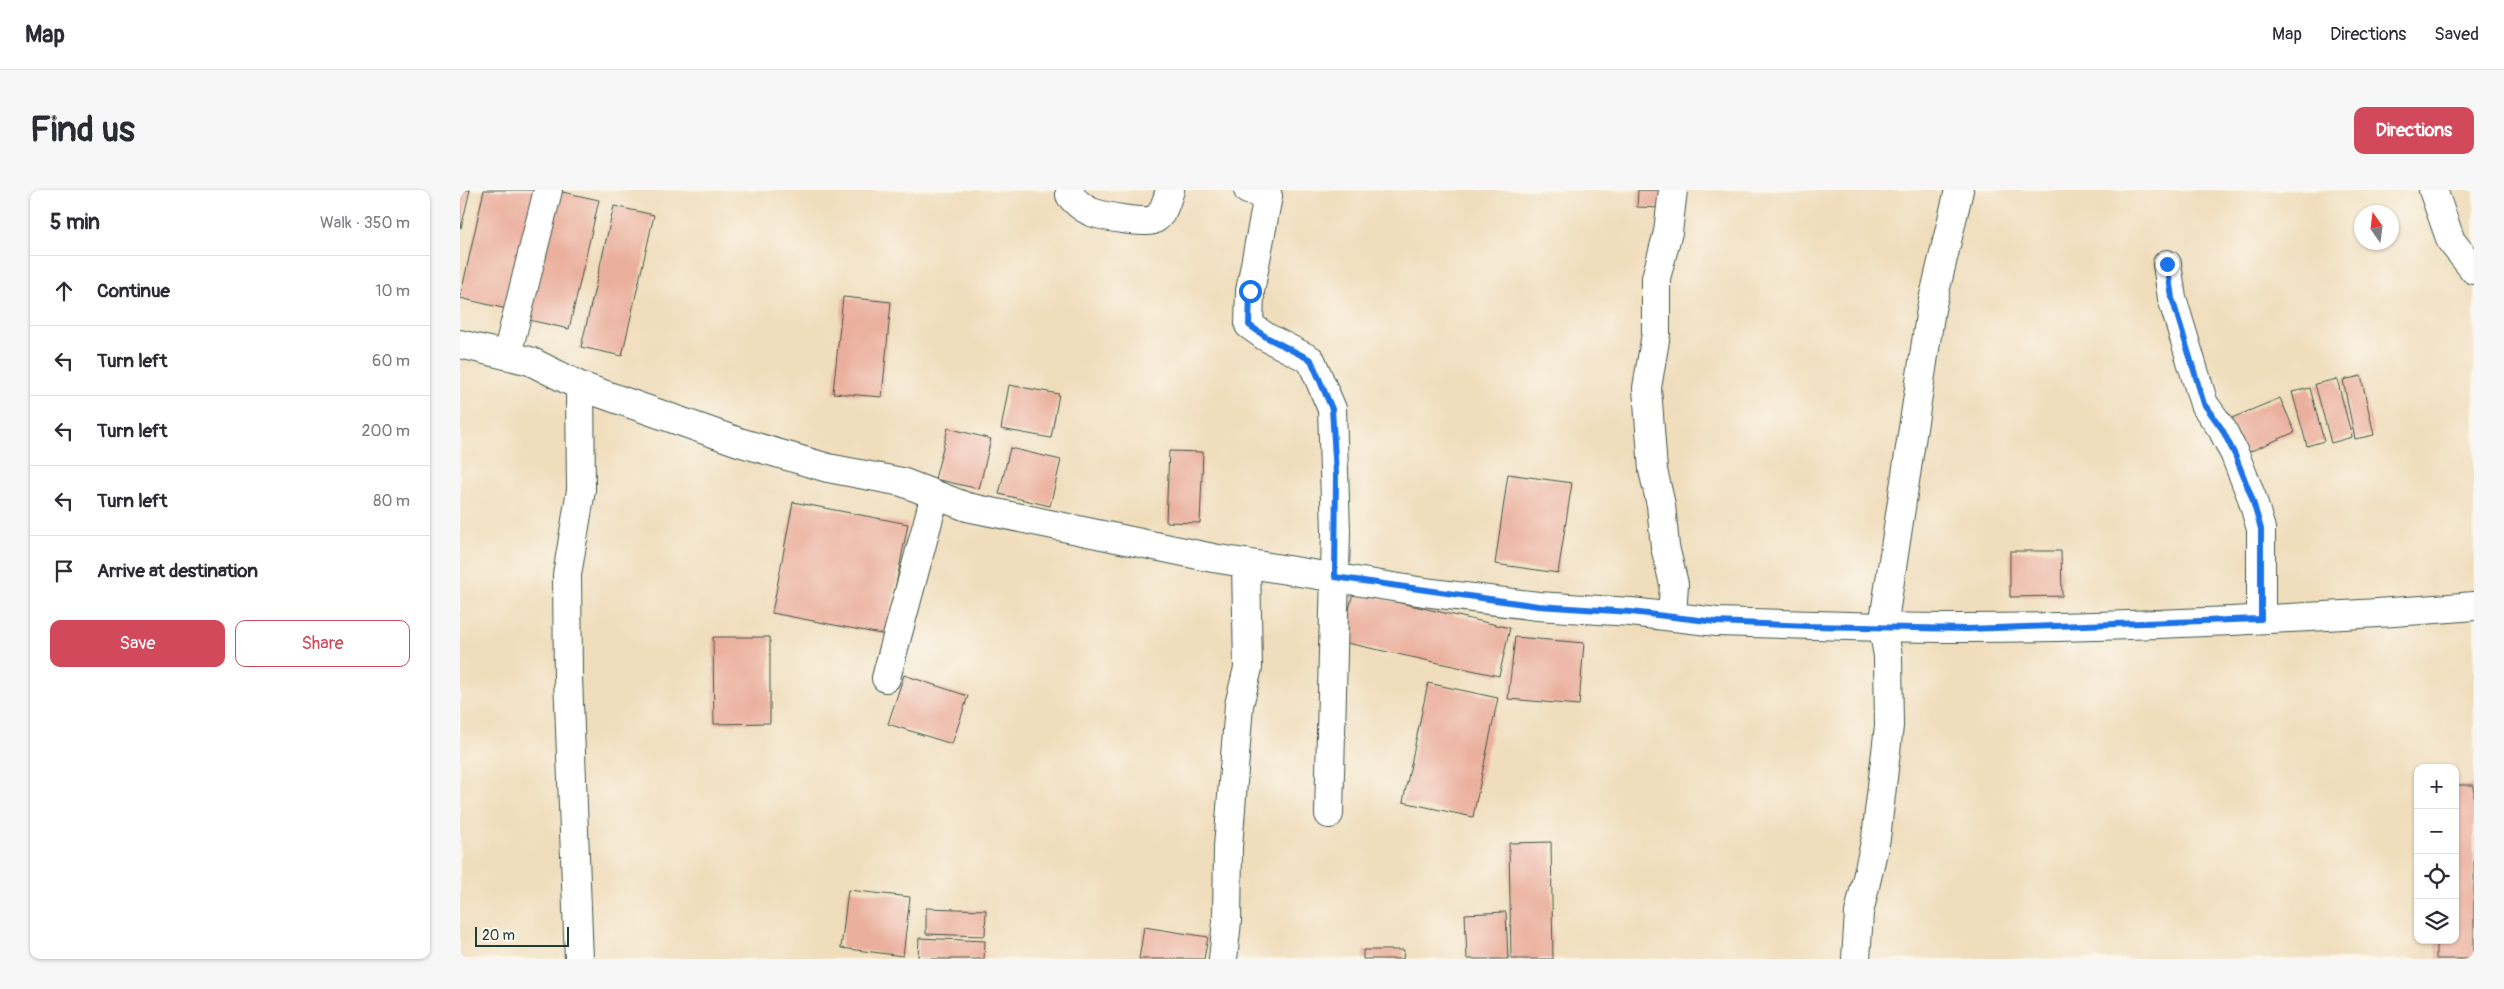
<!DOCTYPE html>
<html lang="en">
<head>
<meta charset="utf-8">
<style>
  :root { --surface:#fff; --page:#f7f7f7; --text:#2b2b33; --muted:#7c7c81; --line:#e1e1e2; --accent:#d1495b }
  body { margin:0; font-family:Pangolin,sans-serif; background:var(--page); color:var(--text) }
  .controls { position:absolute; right:15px; bottom:15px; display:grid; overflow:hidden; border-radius:10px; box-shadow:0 1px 4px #0004 }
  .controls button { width:45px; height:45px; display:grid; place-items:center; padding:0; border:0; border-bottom:1px solid var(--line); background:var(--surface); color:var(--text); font:25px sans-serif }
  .compass { position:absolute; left:1894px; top:15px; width:45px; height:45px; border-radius:50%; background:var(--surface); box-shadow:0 1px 4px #0004; rotate:346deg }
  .scale { position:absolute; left:15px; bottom:12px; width:94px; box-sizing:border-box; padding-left:5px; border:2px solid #1f3d34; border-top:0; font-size:14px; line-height:18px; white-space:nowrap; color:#1f3d34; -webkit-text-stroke:4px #fbf7ec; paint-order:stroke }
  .stop { position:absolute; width:15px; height:15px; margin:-11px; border:4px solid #1a73e8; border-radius:50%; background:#fff }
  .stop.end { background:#1a73e8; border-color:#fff; box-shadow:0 1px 5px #0008 }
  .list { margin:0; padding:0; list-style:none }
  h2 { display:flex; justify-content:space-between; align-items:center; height:65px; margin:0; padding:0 20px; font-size:21px }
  h2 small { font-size:16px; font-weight:400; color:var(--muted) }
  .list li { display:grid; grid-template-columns:32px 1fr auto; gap:15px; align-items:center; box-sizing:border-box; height:70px; padding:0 20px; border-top:1px solid var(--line) }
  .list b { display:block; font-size:19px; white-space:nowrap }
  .list em { font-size:16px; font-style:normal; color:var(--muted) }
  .actions { display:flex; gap:10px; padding:15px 20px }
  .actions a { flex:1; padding:11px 0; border:1px solid var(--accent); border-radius:10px; text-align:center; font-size:18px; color:var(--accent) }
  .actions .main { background:var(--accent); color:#fff }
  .icon { flex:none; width:28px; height:28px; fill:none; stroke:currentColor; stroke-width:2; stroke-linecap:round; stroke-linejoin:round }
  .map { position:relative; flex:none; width:2014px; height:769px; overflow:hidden; border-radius:10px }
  header { display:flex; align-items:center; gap:30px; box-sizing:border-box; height:70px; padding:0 25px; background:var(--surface); border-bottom:1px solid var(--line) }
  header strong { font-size:24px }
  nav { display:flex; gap:28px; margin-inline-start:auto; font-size:18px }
  .intro { display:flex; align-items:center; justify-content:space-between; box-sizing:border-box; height:120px; padding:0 30px }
  h1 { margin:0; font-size:35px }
  .button { padding:12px 22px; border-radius:10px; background:var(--accent); color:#fff; font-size:18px; font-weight:700 }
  main { display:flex; gap:30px; padding:0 30px }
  aside { flex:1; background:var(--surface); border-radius:10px; box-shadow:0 1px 4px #0004 }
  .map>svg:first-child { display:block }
  .building { fill:#ebaf9d }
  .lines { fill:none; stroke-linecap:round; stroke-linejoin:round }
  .minor-casing { stroke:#3e5548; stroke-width:30 }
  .minor { stroke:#fff; stroke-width:28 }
  .route { stroke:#1a73e8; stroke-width:6 }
</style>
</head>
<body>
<header>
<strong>Map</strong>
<nav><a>Map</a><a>Directions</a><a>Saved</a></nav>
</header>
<div class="intro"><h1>Find us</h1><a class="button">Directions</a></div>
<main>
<aside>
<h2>5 min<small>Walk · 350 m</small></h2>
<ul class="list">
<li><svg class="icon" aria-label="ahead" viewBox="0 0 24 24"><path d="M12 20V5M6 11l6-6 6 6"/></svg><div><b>Continue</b></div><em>10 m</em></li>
<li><svg class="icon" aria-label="left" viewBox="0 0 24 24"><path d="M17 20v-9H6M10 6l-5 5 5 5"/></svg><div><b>Turn left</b></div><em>60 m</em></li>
<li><svg class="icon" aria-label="left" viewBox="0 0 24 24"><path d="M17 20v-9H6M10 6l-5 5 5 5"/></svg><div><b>Turn left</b></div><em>200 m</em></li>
<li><svg class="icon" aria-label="left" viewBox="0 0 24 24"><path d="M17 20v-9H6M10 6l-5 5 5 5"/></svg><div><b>Turn left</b></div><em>80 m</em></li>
<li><svg class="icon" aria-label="arrive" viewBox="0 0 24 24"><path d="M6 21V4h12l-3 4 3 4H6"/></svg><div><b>Arrive at destination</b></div></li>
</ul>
<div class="actions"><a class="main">Save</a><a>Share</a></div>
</aside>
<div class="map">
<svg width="2014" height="769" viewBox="0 0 2014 769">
  <rect width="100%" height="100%" fill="#fbf7ec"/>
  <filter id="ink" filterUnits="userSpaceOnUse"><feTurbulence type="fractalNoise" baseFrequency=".02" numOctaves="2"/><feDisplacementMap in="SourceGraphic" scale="10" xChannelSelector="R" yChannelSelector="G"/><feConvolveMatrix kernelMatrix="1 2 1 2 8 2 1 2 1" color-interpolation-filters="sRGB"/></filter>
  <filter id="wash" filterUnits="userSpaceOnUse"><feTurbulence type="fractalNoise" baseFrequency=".0096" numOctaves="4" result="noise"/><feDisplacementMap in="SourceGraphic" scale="20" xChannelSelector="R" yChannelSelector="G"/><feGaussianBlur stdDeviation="1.12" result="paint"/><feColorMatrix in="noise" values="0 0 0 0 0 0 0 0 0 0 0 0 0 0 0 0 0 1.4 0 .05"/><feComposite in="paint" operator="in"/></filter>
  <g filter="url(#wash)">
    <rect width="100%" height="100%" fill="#f0ddbc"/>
    <g id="blocks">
      <path class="building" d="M 0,0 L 10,0 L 1,38 L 0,38 Z
        M 24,0 L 75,0 L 51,120 L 0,108 Z
        M 1178,0 L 1201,0 L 1200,18 L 1177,17 Z
        M 98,1 L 139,10 L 109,139 L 69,130 Z
        M 154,16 L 194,25 L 162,166 L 121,157 Z
        M 383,107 L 431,112 L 422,207 L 373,203 Z
        M 1901,186 L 1914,245 L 1895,249 L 1883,190 Z
        M 1877,189 L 1892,247 L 1871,253 L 1855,194 Z
        M 549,195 L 599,204 L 591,248 L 541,239 Z
        M 1850,198 L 1864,251 L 1847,256 L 1832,202 Z
        M 1820,208 L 1835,242 L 1782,265 L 1767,230 Z
        M 488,238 L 531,249 L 519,299 L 475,289 Z
        M 550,258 L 601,270 L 590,316 L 539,304 Z
        M 709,261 L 743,262 L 740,333 L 706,332 Z
        M 1048,284 L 1112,293 L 1098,383 L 1035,374 Z
        M 333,312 L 448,334 L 426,445 L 312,423 Z
        M 1550,361 L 1601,361 L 1602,406 L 1550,407 Z
        M 893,402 L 1050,438 L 1039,486 L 882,452 Z
        M 253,447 L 310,447 L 310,533 L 254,534 Z
        M 1055,447 L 1124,453 L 1119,515 L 1048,509 Z
        M 444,485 L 508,506 L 492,554 L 428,534 Z
        M 968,493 L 1038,508 L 1013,627 L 943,612 Z
        M 1995,595 L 2014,595 L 2014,769 L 1976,769 L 1976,750 L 1995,750 Z
        M 1091,652 L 1093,769 L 1051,769 L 1049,653 Z
        M 388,700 L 450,707 L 443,766 L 381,758 Z
        M 466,718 L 526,720 L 525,746 L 466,744 Z
        M 1046,722 L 1048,769 L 1007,769 L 1005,724 Z
        M 684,737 L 748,747 L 744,769 L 679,769 Z
        M 459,748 L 525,751 L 524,769 L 458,769 Z
        M 903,760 L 944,760 L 943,769 L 903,769 Z"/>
    </g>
  </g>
  <g filter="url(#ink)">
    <use href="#blocks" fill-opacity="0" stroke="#3e5548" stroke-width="1"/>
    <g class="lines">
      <g class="minor-casing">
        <path id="minor" d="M 610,0 L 610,5 C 615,12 623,18 631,22 C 642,26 683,34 693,30 C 703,26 707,9 710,0
          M 788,0 L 808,6 L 790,101 L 789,135 L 806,147 L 851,170 L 872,219 L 876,341 L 869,624
          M 1499,0 L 1471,119 L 1423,437 C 1539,440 1655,436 1772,431 C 1853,427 1933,423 2014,416
          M 1973,0 L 1991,51 L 2014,80
          M 1707,74 L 1712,108 L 1744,214 L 1762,239 L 1775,265 L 1792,308 L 1801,339 L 1801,429
          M 0,154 L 70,171 L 120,196 L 279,252 L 368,278 L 442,292 L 507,317 L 753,368 L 964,402 L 1078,416 L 1171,422 L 1257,432 L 1423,437 L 1428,466 L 1429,536 L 1416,648 L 1399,723 L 1396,769
          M 47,165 L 88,0
          M 1212,426 L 1214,394 L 1205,357 L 1201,315 L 1193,280 L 1187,198 L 1196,144 L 1196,88 L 1208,42 L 1213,0
          M 426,488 L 475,305
          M 119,769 L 108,487 L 107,385 L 121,300 L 120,196
          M 763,769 L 767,731 L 768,657 L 779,515 L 788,478 L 786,373"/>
      </g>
      <use href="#minor" class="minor"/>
    </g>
  </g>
  <g class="lines" filter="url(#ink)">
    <path class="route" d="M 790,101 L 789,135 L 806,147 L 851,170 L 872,219 L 876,284 L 875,387 L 1078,416 L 1171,422 L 1256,432 L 1350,436 L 1506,439 L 1801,429 L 1801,339 L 1792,308 L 1775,265 L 1762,239 L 1744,214 L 1712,108 L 1707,74"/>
  </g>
</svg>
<div class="controls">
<button>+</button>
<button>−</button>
<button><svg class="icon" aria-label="locate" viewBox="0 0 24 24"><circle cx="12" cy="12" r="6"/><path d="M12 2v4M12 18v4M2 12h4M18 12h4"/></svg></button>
<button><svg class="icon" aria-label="layers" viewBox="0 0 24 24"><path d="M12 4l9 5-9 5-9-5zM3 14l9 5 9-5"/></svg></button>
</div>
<svg class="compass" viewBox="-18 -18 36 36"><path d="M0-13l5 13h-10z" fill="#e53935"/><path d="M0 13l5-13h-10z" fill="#7c7c81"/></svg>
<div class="scale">20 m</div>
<div class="stop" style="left:790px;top:101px"></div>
<div class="stop end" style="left:1707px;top:74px"></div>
</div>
</main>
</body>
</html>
